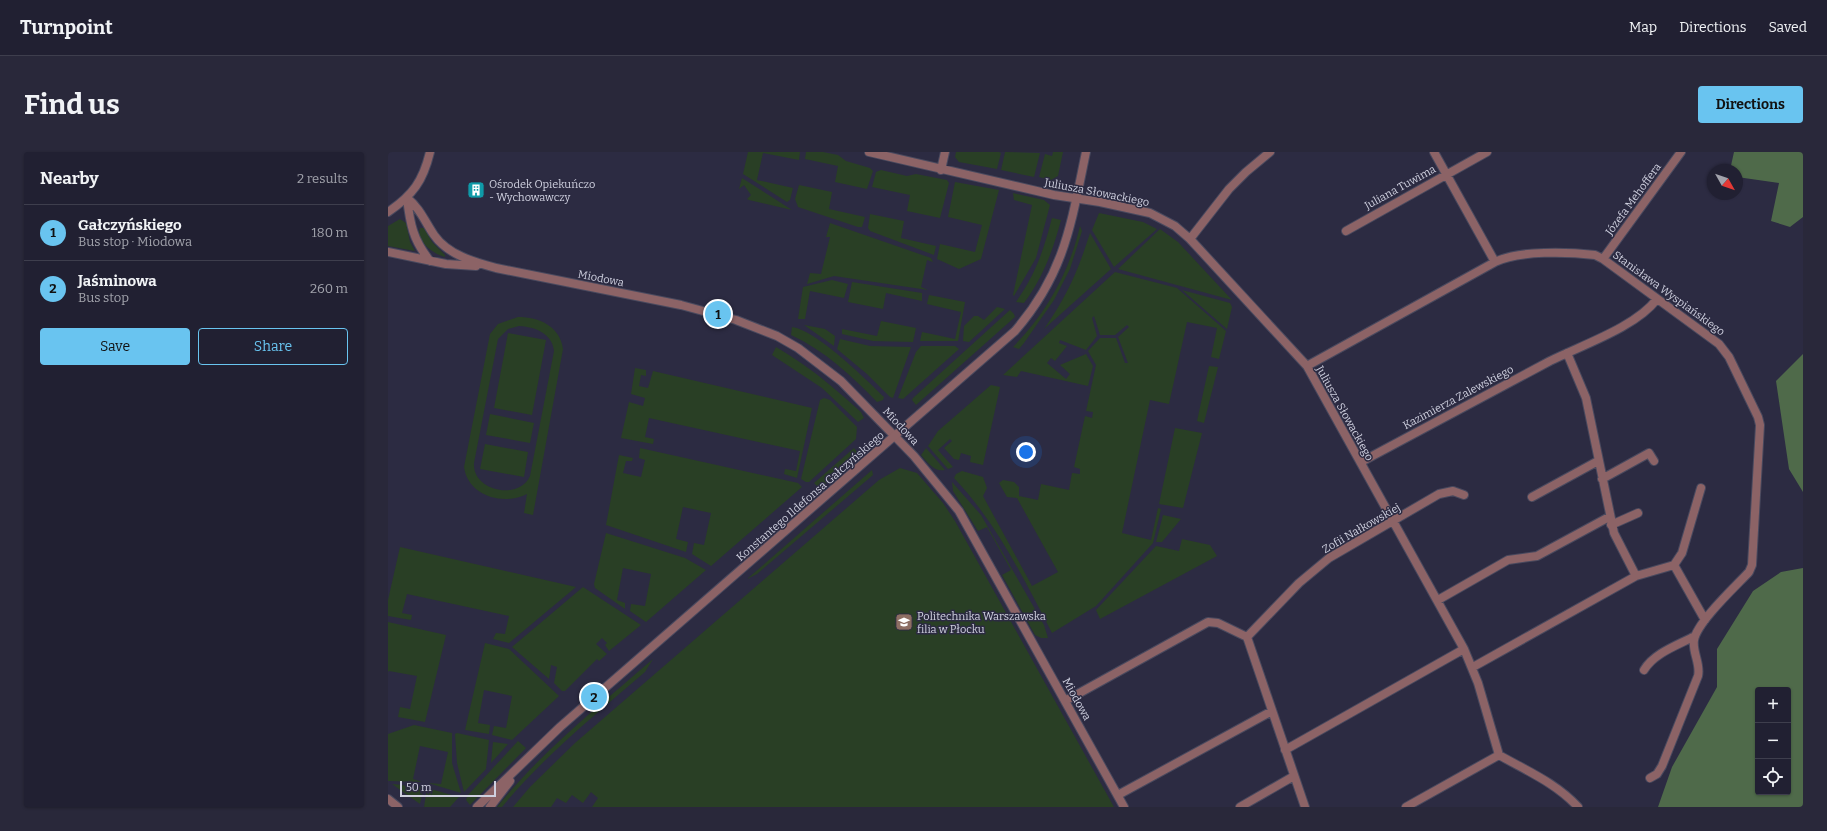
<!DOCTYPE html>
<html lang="en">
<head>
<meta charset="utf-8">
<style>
  :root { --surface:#212032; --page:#29283a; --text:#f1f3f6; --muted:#a2a3ac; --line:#3e3e4d; --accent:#69c4f0 }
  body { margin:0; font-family:Bitter,serif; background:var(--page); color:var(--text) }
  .controls { position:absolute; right:12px; bottom:12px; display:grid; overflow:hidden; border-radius:4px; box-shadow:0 1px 3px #0004 }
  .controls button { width:36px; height:36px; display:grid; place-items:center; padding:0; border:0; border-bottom:1px solid var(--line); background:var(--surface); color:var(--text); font:20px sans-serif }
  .compass { position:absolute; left:1319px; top:12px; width:36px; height:36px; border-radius:50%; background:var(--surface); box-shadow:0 1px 3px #0004; rotate:130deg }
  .scale { position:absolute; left:12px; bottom:10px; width:96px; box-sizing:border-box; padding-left:4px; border:2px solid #cfd0df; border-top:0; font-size:11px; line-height:14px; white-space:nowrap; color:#cfd0df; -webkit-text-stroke:3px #2c2b42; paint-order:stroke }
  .you { position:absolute; left:638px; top:300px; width:14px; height:14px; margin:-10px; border:3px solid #fff; border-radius:50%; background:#1a73e8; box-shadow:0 0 0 6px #1a73e833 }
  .badge { display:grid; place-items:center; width:26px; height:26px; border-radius:50%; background:var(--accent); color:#111; font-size:13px; font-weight:700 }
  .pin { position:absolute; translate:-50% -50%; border:2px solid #fff; box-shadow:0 1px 4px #0006 }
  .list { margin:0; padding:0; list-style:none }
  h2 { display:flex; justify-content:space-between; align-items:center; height:52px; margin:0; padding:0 16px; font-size:17px }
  h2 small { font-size:13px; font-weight:400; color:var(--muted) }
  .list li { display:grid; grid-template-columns:26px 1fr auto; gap:12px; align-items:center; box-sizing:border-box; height:56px; padding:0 16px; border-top:1px solid var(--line) }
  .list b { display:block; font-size:15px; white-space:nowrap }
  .list p { margin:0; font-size:13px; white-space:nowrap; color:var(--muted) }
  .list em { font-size:13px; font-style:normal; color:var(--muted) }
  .actions { display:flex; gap:8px; padding:12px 16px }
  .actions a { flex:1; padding:9px 0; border:1px solid var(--accent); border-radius:4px; text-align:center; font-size:14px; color:var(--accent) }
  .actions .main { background:var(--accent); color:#111 }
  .icon { flex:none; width:22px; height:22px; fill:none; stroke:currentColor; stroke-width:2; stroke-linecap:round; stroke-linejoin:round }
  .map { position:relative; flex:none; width:1415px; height:655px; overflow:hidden; border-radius:4px }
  header { display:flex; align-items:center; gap:24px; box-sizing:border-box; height:56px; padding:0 20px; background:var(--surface); border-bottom:1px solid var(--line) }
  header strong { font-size:19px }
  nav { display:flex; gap:22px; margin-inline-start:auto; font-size:14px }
  .intro { display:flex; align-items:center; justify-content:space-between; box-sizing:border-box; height:96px; padding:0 24px }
  h1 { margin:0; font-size:28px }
  .button { padding:10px 18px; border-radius:4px; background:var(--accent); color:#111; font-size:14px; font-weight:700 }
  main { display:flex; gap:24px; padding:0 24px }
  aside { flex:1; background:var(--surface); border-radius:4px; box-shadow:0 1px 3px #0004 }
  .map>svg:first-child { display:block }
  .green { fill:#293f25; fill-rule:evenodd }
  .forest { fill:#4f6a4a; fill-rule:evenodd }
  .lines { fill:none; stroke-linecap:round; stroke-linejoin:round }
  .minor-casing { stroke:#49495e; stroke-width:10 }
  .tertiary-casing { stroke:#49495e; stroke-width:10 }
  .minor { stroke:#8c6366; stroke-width:8 }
  .tertiary { stroke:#8c6366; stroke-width:8 }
  .labels { text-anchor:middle; stroke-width:3; stroke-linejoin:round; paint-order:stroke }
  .poi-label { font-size:11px; fill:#cfd0df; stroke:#2c2b42; text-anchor:start }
  .street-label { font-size:11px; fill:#cfd0df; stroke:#2c2b42 }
</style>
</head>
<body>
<header>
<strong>Turnpoint</strong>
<nav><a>Map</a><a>Directions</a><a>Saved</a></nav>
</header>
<div class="intro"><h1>Find us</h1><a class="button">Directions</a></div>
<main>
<aside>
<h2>Nearby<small>2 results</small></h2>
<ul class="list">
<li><span class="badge">1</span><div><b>Gałczyńskiego</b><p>Bus stop · Miodowa</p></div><em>180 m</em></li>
<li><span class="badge">2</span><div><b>Jaśminowa</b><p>Bus stop</p></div><em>260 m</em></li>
</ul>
<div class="actions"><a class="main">Save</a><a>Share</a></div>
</aside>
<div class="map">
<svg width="1415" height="655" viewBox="0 0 1415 655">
  <rect width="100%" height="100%" fill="#2c2b42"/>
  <path class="green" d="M 360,0 L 412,0 L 411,8 L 375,1 L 369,28 L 405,36 L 402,48 L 399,50 L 355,22 Z
    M 418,0 L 435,0 L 450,3 L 458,9 L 482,16 L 485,19 L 479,37 L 447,30 L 450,14 L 417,7 Z
    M 568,0 L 611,0 L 613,1 L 609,17 L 571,10 L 567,5 Z
    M 617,0 L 652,1 L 646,25 L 613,18 Z
    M 665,0 L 675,0 L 670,24 L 663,28 L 651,25 L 657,2 L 664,4 Z
    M 493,18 L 519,24 L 528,22 L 559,28 L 561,31 L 552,66 L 519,59 L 522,43 L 484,35 L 488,20 Z
    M 354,26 L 404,58 L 361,48 L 359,47 L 363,43 L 356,33 L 351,37 Z
    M 567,30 L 611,38 L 593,107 L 571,117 L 549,107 L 552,92 L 587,100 L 594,73 L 560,65 Z
    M 411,33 L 444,40 L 441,57 L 477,65 L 474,75 L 470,75 L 410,55 L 407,47 Z
    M 625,41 L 656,48 L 662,53 L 648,106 L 626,144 L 625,143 L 644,53 L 626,48 Z
    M 711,61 L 755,70 L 769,77 L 726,115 L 704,78 Z
    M 482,62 L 516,69 L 513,86 L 548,94 L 546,103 L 482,79 L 480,76 Z
    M 664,66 L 673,68 C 665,98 655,126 636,151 L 628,150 C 648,121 655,100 664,66 Z
    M 12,67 L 18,71 L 22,90 L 27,99 L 0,94 L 0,74 Z
    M 442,71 L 543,106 L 545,110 L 539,108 L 533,135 L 540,138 L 446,124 L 419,132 L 422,121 L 433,122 L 442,85 L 438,85 Z
    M 692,74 L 694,79 L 682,117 L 666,148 L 636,191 L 631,197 L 625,195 C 659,160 681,121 692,74 Z
    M 32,76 L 36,76 L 44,90 L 57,103 L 57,105 C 46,102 27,89 32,76 Z
    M 772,77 L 790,90 L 844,148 L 730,117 Z
    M 702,81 L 723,117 L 656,177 C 679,144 690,119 702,81 Z
    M 727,120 L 789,136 L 838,179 L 831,207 L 823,205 L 829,176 L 799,170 L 781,252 L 762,248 L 734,381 L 763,388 L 770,356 L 773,357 L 765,391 L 708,454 L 664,481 C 636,427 608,370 566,326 L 568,322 L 574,319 L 595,325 L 599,336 L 595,344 L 644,434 L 670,420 L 629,346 L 619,345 L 611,331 L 615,328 L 626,330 L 631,335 L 631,344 L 650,348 L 653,332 L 681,338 L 684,321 L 692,322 L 692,317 L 686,315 L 697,264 L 704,266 L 705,260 L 698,259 L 708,213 L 700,199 L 712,186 L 728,186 L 737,211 L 740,211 L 730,185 L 741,175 L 739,173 L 727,183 L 712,183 L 706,164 L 704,166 L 709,184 L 698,198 L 672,188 L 671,191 L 679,194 L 667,209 L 663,206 L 659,211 L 678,227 L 682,222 L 672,213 L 698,202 L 705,214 L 700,234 L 633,219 L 629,225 L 615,223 Z
    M 444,128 L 460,132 L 456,146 L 422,139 L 417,167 L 410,167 L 415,135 Z
    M 464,130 L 534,141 L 534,149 L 498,141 L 495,157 L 460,150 Z
    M 794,138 L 842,151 L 844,155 L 839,177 Z
    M 541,143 L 577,150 L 570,189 L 532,189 L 534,180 L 567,187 L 573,160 L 539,152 Z
    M 609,155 L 617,157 L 581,190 L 575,189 L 576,174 L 586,164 L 590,164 L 596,168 Z
    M 622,158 L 626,162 L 627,165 L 528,253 L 524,248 L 525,246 Z
    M 130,165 C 151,165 172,174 175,197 L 145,363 L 136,361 L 139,342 C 115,354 80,344 76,315 L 102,182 L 110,172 ZM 131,174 C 147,175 164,181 166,199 L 142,324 C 131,349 84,339 86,311 L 110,187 L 120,177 Z
    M 493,169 L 528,176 L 525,190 L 485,189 L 454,182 L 454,177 L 489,184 Z
    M 416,173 L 437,177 L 447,184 L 446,194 Z
    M 404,175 C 428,178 478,227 496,245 L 495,248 L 489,250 C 463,223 437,199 403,183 Z
    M 120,181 L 158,188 L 144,263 L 106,256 Z
    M 452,187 L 482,194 L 523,195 L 505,246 L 502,245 L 479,222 L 449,197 Z
    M 533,194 L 567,194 L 571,197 L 515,247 L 510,246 L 528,200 Z
    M 388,195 C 422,215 444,234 473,260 L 476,266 L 470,270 L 434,236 L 384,203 Z
    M 821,214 L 830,215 L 816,271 L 809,269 Z
    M 247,216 L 258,218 L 258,224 L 253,223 L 251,234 L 260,236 L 265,219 L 424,256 L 409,326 L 396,322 L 397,317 L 408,319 L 412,299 L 261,266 L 257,285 L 266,287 L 265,292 L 233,286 L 241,250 L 255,254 L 257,246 L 243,242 Z
    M 603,233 L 612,235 L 595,313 L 582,310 L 583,304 L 573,301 L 571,308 L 566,307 L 556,296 L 564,289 L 562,287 L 550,298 L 565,315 L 560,317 L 540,294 L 550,279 Z
    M 436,246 L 442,248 L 469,275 L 468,287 L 421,330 L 418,330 L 413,327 L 432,248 Z
    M 102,262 L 146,271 L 142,291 L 98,283 Z
    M 787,276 L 814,281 L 795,356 L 771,352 Z
    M 97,292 L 140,300 L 136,325 L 92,317 Z
    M 252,296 L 410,331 L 414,335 L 323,414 L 304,402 L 306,391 L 316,393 L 323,361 L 295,355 L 288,387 L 300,390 L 298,400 L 218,373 L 231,303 L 245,306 L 244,309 L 238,309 L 235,321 L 253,325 L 257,308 L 251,306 Z
    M 466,296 L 471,302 L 432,337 L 426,331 Z
    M 538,296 L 557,318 C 546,320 540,311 533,303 Z
    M 512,316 L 529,321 L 555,351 L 567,369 L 726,655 L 204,655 L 210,646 L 203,640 L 195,651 L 184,643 L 178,651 L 169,646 L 163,655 L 125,655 L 142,635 L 187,591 L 491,328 Z
    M 484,318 L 485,323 L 369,422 L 359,427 Z
    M 564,330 L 593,363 L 656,473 L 660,486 L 653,486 L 647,483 L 614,423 L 623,418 L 599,375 L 590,379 L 565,339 Z
    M 775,363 L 793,367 L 774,390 L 768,390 Z
    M 218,381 L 297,406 L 318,418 L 258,470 L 242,459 L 243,452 L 257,454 L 263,422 L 235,416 L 229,448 L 237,451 L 237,457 L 207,436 L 206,432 Z
    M 794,387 L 822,393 L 829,404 L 712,467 L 708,458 L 768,394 L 791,399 Z
    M 12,395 L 188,435 L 121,491 L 105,487 L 108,481 L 117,482 L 121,464 L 19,442 L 14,461 L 24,463 L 23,468 L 0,464 L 0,448 Z
    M 195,435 L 253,473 L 221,499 L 217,493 L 219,491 L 214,486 L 208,492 L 219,502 L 211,509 L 209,507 L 177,539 L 174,539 L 166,531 L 169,515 L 163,513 L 161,527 L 124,495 Z
    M 0,470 L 58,483 L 37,570 L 10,565 L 12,555 L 22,557 L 29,524 L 1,519 L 0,520 Z
    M 97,491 L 121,497 L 171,544 L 124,588 L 104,583 L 106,574 L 118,576 L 124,544 L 96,538 L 90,571 L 102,573 L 101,582 L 77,578 Z
    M 265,507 L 257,520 C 207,563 156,604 114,655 L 109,655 C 154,599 211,554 265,507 Z
    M 26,573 L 64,581 L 64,611 L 73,641 L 40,631 L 53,632 L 60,600 L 32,594 L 25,627 L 34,630 L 0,629 L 0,582 Z
    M 69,581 L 101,588 L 98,617 L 76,640 L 69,611 L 67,582 Z
    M 130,589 L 138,596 L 82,653 L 78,648 L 80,643 Z
    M 105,590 L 120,592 L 103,611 Z
    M 4,632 L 36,635 L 32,652 Z
    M 39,636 L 71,645 L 62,655 L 36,655 Z"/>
  <path class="forest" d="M 1346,0 L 1415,0 L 1415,65 L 1402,75 L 1383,69 L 1391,31 L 1349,25 L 1349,18 L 1342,18 Z
    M 1415,202 L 1415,340 L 1401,317 L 1388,229 Z
    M 1415,416 L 1415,655 L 1270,655 L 1284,615 L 1329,535 L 1329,497 L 1365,439 L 1393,420 ZM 1370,538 L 1400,538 L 1400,640 L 1370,640 Z"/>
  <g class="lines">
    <g class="minor-casing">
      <path id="minor" d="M 481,0 L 666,43 L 712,50 L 762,61 L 787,74 L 802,87 L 919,214 L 1076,497 L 1090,531 L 1111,603 C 1139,619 1168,631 1190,655
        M 1046,0 L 1107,110
        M 553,18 L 557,0
        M 19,46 C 32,56 37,70 46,83 C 60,103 86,110 108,116 L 293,153 L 348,168 L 389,184 L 410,196 L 453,229 L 526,304 L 571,359 L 736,655
        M 19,46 C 22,72 25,88 42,109
        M 958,79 L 1099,0
        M 802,87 L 841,37 L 858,20 L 882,0
        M 0,100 L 58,112 L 88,114
        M 1215,107 L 1293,0
        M 919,214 L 1107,110 C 1131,98 1181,100 1207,103 L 1215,107 L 1331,192 L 1341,205 L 1370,265 L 1372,273 L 1364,413 L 1361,420 C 1348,434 1309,470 1306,488 C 1304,500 1313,512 1310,524 L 1274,614 L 1269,622 L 1262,626
        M 973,310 C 1036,276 1099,242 1162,209 C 1194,193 1248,175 1269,147
        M 1214,327 L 1261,301 L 1266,309
        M 1144,345 L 1210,309
        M 1223,373 L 1250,361
        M 1286,413 L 1317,468
        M 1248,424 L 1286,413 L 1294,401 L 1313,336
        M 1050,448 L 1120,408 L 1149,404 L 1221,365
        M 1085,515 L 1248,424 L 1226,381 L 1198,246 L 1179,201
        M 1256,518 C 1266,501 1290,493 1307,484
        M 677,549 L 820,470 L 830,471 L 859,485
        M 897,598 L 1076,497
        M 730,643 L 884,559
        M 0,647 L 10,655
        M 852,655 L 906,624
        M 917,655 L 859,485 L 911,431 L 941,406 L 1051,342 L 1065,339 L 1076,343
        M 1018,655 L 1111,603"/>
    </g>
    <g class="tertiary-casing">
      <path id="tertiary" d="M 0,60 C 25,43 35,29 42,0
        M 89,655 L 172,575 L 627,179 C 677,121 683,72 698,0
        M 102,655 L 122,629"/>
    </g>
    <use href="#minor" class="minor"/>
    <use href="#tertiary" class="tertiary"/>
  </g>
  <defs>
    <g id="building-square" transform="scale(0.9)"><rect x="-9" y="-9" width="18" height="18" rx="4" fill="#0f9aa8" stroke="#2c2b42"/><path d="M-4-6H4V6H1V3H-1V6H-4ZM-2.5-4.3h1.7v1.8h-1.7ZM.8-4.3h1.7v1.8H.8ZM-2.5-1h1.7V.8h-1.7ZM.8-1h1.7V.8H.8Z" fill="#fff"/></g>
    <g id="university-square" transform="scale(0.9)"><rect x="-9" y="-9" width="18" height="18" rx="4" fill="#8d6e63" stroke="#2c2b42"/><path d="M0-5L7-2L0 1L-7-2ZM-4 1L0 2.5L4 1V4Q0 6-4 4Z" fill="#fff"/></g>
  </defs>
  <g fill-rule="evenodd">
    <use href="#building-square" x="88" y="38"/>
    <use href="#university-square" x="516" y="470"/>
  </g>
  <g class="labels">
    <g class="poi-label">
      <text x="101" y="36">Ośrodek Opiekuńczo<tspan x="101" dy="13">- Wychowawczy</tspan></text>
      <text x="529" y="468">Politechnika Warszawska<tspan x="529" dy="13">filia w Płocku</tspan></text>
    </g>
    <g class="street-label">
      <text transform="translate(1012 35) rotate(-29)" y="4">Juliana Tuwima</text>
      <text transform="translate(709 40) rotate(11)" y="4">Juliusza Słowackiego</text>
      <text transform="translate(1245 47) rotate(-54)" y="4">Józefa Mehoffera</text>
      <text transform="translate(213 126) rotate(11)" y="4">Miodowa</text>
      <text transform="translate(1281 141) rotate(36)" y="4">Stanisława Wyspiańskiego</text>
      <text transform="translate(1070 245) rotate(-28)" y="4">Kazimierza Zalewskiego</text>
      <text transform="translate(957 261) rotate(61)" y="4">Juliusza Słowackiego</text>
      <text transform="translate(513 274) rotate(47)" y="4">Miodowa</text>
      <text transform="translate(422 344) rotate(-41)" y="4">Konstantego Ildefonsa Gałczyńskiego</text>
      <text transform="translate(973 376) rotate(-30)" y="4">Zofii Nałkowskiej</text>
      <text transform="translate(689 547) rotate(61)" y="4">Miodowa</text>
    </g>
  </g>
</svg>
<div class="controls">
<button>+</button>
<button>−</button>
<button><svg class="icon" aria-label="locate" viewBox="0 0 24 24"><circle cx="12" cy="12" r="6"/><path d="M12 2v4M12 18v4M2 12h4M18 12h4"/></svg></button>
</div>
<svg class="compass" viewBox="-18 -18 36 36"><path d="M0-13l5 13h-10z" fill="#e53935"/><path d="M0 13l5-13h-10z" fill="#a2a3ac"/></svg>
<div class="scale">50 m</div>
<div class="you"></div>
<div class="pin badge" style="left:330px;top:162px">1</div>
<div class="pin badge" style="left:206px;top:545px">2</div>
</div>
</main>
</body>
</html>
